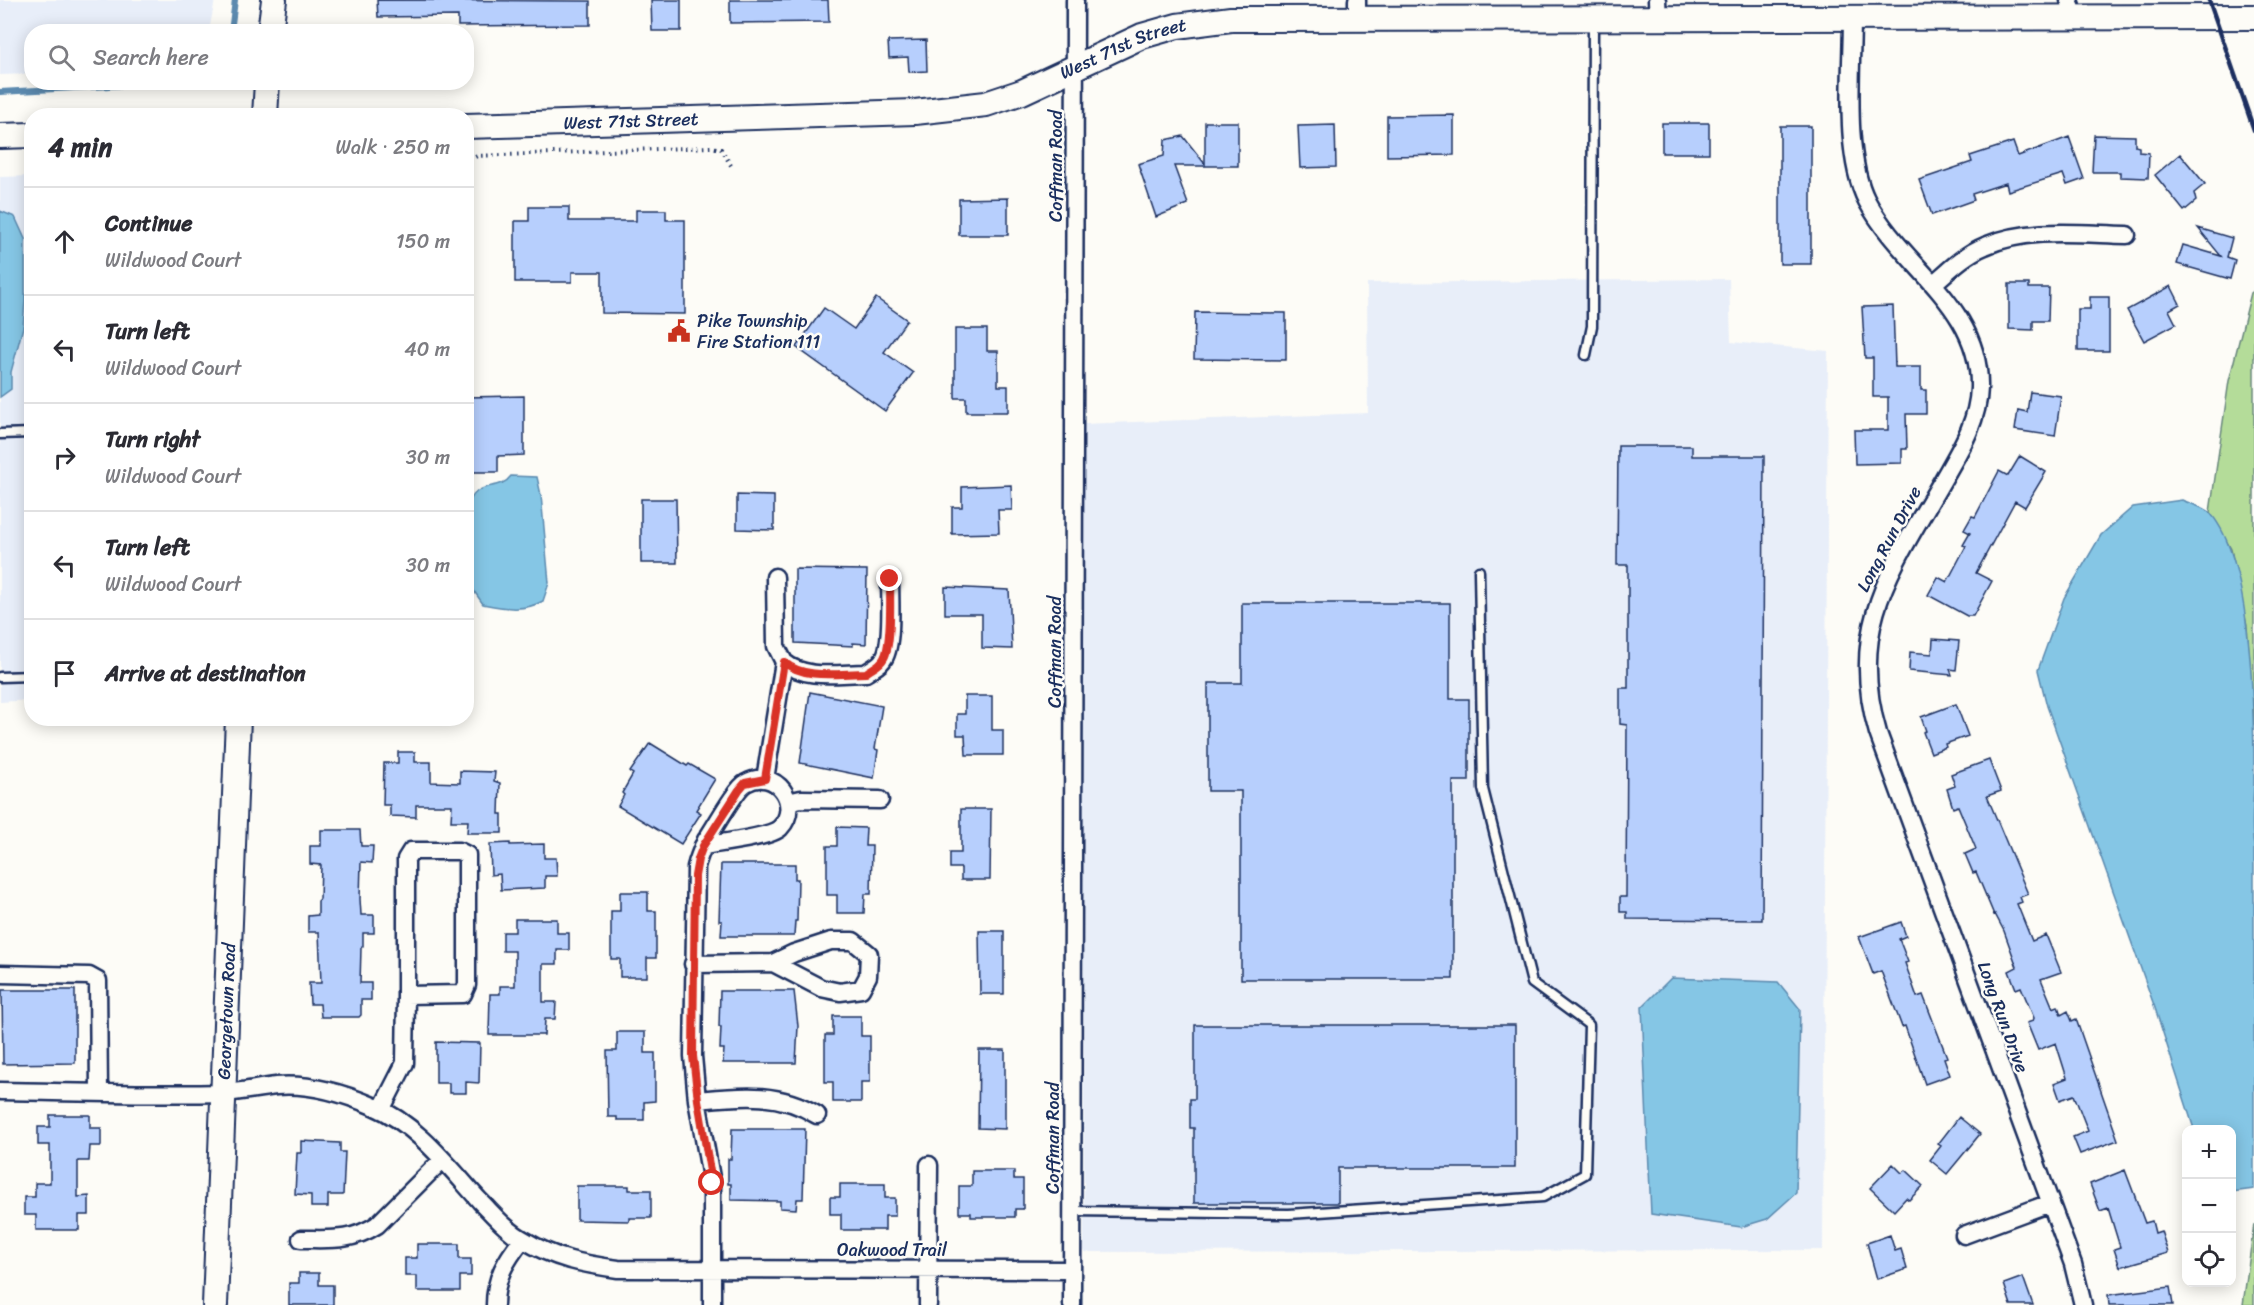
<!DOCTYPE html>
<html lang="en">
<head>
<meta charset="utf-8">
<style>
  :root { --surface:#fff; --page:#f2f2f3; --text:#2b2b33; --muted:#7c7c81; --line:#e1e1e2 }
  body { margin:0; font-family:Sriracha,sans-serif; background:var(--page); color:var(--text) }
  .controls { position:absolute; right:18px; bottom:18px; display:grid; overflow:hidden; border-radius:12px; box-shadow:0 3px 15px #0003 }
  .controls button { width:54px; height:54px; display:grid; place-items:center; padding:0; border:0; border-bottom:2px solid var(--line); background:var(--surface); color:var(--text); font:30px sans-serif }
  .stop { position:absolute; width:18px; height:18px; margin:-14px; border:4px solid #d93025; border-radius:50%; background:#fff }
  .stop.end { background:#d93025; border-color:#fff; box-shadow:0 2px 6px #0008 }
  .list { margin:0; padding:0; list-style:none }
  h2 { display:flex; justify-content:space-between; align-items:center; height:78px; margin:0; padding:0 24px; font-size:26px }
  h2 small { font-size:20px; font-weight:400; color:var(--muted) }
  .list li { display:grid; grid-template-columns:39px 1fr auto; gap:18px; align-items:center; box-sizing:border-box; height:108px; padding:0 24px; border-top:2px solid var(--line) }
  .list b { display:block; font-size:22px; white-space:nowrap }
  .list p { margin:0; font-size:20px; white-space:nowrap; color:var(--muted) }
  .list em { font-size:20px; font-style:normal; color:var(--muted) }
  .icon { flex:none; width:33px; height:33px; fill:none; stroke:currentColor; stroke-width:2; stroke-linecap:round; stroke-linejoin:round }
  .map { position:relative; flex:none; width:2254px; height:1305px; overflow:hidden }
  .search { position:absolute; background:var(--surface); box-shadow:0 3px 15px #0003; left:24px; top:24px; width:450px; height:66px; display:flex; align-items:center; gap:15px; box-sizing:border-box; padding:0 21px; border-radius:24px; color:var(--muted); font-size:22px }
  .panel { position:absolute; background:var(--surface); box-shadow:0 3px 15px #0003; left:24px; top:108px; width:450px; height:618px; border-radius:24px }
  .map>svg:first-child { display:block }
  .built { fill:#e8eef9 }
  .green { fill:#b4dc99; stroke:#68867c; stroke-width:1.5 }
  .water { fill:#85c6e5; stroke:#5b8aaf; stroke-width:1.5 }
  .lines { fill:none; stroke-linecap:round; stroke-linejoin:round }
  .stream { stroke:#5b8aaf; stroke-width:6 }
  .building { fill:#b7cffd; stroke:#1b2f5e; stroke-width:1.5 }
  .lane-casing { stroke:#1b2f5e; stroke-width:13 }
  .street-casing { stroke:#1b2f5e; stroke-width:21 }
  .secondary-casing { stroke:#1b2f5e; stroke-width:28 }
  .path { stroke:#1b2f5e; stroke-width:4; stroke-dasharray:1.5 4.5; stroke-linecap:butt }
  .lane { stroke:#fdfcf7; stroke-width:8 }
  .street { stroke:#fdfcf7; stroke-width:16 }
  .secondary { stroke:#fdfcf7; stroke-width:24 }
  .rail { stroke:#1b2f5e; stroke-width:4.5 }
  .route { stroke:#d93025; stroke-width:8 }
  .labels { text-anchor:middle; stroke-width:5; stroke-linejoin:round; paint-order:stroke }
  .street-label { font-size:18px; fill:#1b2f5e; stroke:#fdfcf7 }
  .poi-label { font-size:18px; fill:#1b2f5e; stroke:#fdfcf7; text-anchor:start }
</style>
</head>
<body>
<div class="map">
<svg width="2254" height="1305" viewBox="0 0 2254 1305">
  <rect width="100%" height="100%" fill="#fdfcf7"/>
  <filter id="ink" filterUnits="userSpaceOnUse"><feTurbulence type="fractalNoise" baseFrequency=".0167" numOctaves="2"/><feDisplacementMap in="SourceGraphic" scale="12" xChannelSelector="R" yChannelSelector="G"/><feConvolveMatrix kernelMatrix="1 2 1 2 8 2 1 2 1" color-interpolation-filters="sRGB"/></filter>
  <g filter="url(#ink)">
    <path class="built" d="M 0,0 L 215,0 L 209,31 L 32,32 L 31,74 L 0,75 Z
      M 32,176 L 31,700 L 0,702 L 0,177 Z
      M 1729,279 L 1731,342 L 1828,351 L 1823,1250 L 1084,1252 L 1082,424 L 1368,413 L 1367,283 Z"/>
    <path class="green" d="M 2254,291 L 2254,725 L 2247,626 L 2231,549 L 2210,512 L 2229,381 L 2251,293 Z
      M 2254,1224 L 2254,1305 L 2243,1305 Z"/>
    <path class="water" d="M 0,211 L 15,217 L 25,239 L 25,299 L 23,327 L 11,372 L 11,389 L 0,397 Z
      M 511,476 L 537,477 L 541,495 L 549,583 L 543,601 C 524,612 504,608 483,604 L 467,581 L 466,511 C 475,476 498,494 511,476 Z
      M 2182,500 C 2190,504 2205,507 2211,514 C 2253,563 2254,713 2254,778 C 2254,801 2250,824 2254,846 L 2254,1189 L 2232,1192 L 2232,1130 L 2194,1129 L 2155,1008 L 2047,706 L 2038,670 L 2064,598 L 2101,535 L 2133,507 Z
      M 1671,978 L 1778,982 L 1800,1009 L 1796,1193 L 1767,1219 L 1741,1227 L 1651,1214 L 1642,1007 Z"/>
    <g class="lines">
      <path class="stream" d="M 231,32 L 235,0
        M 0,92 L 184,82"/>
    </g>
    <path class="building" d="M 377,0 L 590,1 L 590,25 L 458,26 L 458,16 L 378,17 Z
      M 651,0 L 681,0 L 681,31 L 652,31 Z
      M 730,0 L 828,0 L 829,22 L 730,23 Z
      M 926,40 L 927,71 L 909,72 L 908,57 L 889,58 L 888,41 Z
      M 1454,115 L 1454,155 L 1387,156 L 1387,116 Z
      M 1205,122 L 1238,122 L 1238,166 L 1174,166 L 1188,204 L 1156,217 L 1138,164 L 1164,156 L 1165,140 L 1183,136 L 1205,164 Z
      M 1662,123 L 1709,123 L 1709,153 L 1662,153 Z
      M 1335,125 L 1336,167 L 1300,168 L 1298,126 Z
      M 1780,126 L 1811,126 L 1811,264 L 1780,264 Z
      M 2094,135 L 2135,136 L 2135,146 L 2139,147 L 2139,152 L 2149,153 L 2148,178 L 2120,177 L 2120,172 L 2092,172 Z
      M 2069,137 L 2084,179 L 2067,185 L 2063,174 L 2008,191 L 2006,183 L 1972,194 L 1974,200 L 1932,215 L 1919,180 L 1972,162 L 1970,156 L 2013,142 L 2018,156 Z
      M 2180,154 L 2205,184 L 2194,193 L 2196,201 L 2184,211 L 2155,175 Z
      M 1008,198 L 1008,235 L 959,235 L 959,199 Z
      M 529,207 L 569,207 L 569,221 L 636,221 L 636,210 L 666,210 L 666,220 L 685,220 L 685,314 L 602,313 L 602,272 L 572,272 L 572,282 L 515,282 L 515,221 L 529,221 Z
      M 2198,228 L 2232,238 L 2227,257 L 2235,260 L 2230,279 L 2177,264 L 2183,245 L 2221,256 Z
      M 2009,284 L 2029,284 L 2029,288 L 2049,288 L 2048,321 L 2033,321 L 2033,330 L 2009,329 Z
      M 2171,286 L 2180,304 L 2169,310 L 2176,324 L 2144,341 L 2127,310 Z
      M 2090,297 L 2109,297 L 2109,351 L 2078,351 L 2078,309 L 2090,309 Z
      M 876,298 L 907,320 L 884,352 L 913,373 L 885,411 L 796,347 L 824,308 L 854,329 Z
      M 1893,306 L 1895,367 L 1921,367 L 1921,390 L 1926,390 L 1926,414 L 1906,414 L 1907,449 L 1902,449 L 1902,463 L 1855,464 L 1854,430 L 1888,430 L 1888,397 L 1873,397 L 1873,358 L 1865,358 L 1862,307 Z
      M 1195,312 L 1286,313 L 1286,360 L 1194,359 Z
      M 955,329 L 987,329 L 987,351 L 998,351 L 998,386 L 1008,386 L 1008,412 L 966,412 L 966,398 L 955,398 Z
      M 2030,392 L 2061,396 L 2055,436 L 2015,430 L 2018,410 L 2027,412 Z
      M 524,396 L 524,455 L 498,456 L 498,472 L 466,472 L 466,397 Z
      M 1618,446 L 1692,446 L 1692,456 L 1764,456 L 1762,920 L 1627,919 L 1627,912 L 1620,912 L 1620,897 L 1626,897 L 1627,725 L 1620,724 L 1620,688 L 1628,688 L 1628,565 L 1617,565 Z
      M 2020,456 L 2046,472 L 2025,507 L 2015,501 L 1976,573 L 1992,581 L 1973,616 L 1967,616 L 1928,595 L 1938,577 L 1947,582 L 1966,546 L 1963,545 L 1970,533 L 1964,530 L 1972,516 L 1975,517 L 1999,471 L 2008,476 Z
      M 1011,485 L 1012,510 L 998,510 L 999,533 L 952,534 L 952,507 L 962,507 L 962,487 Z
      M 737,495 L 774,496 L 774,530 L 737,529 Z
      M 641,499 L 676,499 L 677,563 L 641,563 Z
      M 795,569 L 867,570 L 866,644 L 853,643 L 853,646 L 795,643 Z
      M 945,587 L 1009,590 L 1012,649 L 982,648 L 982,614 L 945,614 Z
      M 1242,603 L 1450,603 L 1450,699 L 1469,699 L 1469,781 L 1453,781 L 1453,979 L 1241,979 L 1241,791 L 1208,791 L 1208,683 L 1242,683 Z
      M 1933,639 L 1959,641 L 1956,670 L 1950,669 L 1952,675 L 1909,671 L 1910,652 L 1932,654 Z
      M 810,692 L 882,706 L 875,749 L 878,750 L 874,778 L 800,763 Z
      M 965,696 L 992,696 L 992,730 L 1003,730 L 1003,755 L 966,755 L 965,735 L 957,735 L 957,714 L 965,714 Z
      M 1956,704 L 1968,736 L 1945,744 L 1946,747 L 1931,753 L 1923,732 L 1926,731 L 1921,717 Z
      M 650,743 L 687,766 L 689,764 L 715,779 L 696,810 L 701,813 L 681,844 L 618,806 L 624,795 L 622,793 L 633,774 L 630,772 Z
      M 398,752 L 415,752 L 415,762 L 431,762 L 431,782 L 460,783 L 460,771 L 495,772 L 494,781 L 500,783 L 499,814 L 502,814 L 502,833 L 467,833 L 468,821 L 451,821 L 452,805 L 416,805 L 416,817 L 390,816 L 390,805 L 383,805 L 384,763 L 398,763 Z
      M 1989,760 L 2001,791 L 1987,796 L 2028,894 L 2020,897 L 2022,902 L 2017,904 L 2032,941 L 2046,935 L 2061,972 L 2041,979 L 2053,1008 L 2058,1006 L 2061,1015 L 2068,1011 L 2072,1021 L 2076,1019 L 2118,1140 L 2080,1154 L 2073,1137 L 2088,1131 L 2074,1095 L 2060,1100 L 2054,1083 L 2067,1078 L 2056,1043 L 2038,1050 L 2027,1023 L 2033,1021 L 2034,1018 L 2021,987 L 2016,989 L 2009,971 L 2017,967 L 2004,931 L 1995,914 L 1994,915 L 1976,872 L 1973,873 L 1965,854 L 1976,849 L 1958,806 L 1953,808 L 1947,789 L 1955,786 L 1951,774 Z
      M 961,809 L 991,809 L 990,880 L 961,880 L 961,868 L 950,868 L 950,853 L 961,853 Z
      M 837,827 L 866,828 L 865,846 L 872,846 L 871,894 L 865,894 L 864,913 L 837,913 L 837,895 L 827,895 L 827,846 L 837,846 Z
      M 321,830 L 360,830 L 361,846 L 373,846 L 372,863 L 361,862 L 360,899 L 361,915 L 374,915 L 374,933 L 363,933 L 363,946 L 361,948 L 360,983 L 371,983 L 371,1000 L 361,1000 L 361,1015 L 359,1017 L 321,1017 L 320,1004 L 310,1004 L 309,983 L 321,983 L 319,932 L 308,932 L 308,916 L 318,915 L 318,901 L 320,899 L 321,865 L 310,864 L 310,846 L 321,846 Z
      M 510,843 L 510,845 L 544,844 L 544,858 L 556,858 L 557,876 L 545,876 L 545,888 L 501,890 L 500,874 L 491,875 L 490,844 Z
      M 721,864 L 795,864 L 795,879 L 798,879 L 797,921 L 795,921 L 794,936 L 721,936 L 722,921 L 719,921 Z
      M 620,892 L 648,892 L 648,911 L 656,911 L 656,958 L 647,958 L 647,977 L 620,977 L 620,959 L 611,959 L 611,911 L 620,911 Z
      M 515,919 L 557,919 L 557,933 L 569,933 L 569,950 L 557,950 L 557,964 L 543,964 L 543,1002 L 556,1002 L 555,1019 L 545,1019 L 544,1035 L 489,1035 L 490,994 L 500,994 L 500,986 L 515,986 L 515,951 L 503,951 L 503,932 L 515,932 Z
      M 1901,922 L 1906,936 L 1899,939 L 1908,962 L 1905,963 L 1917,997 L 1923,995 L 1947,1057 L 1944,1058 L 1950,1075 L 1925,1084 L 1905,1026 L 1902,1027 L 1881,971 L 1873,974 L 1859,937 Z
      M 979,931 L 1004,931 L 1004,994 L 980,994 Z
      M 2,990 L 75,990 L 75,1063 L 3,1064 Z
      M 720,991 L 794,991 L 798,1026 L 796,1063 L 723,1063 L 724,1049 L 720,1049 L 721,1027 L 719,1027 Z
      M 833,1016 L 861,1016 L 861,1036 L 870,1036 L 870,1082 L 861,1082 L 861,1102 L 833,1102 L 833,1082 L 825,1082 L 825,1035 L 833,1035 Z
      M 1195,1025 L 1515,1025 L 1515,1168 L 1338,1168 L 1338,1203 L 1194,1203 L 1194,1128 L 1190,1128 L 1190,1099 L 1195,1099 Z
      M 617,1032 L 645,1032 L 645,1053 L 655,1053 L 655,1101 L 644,1102 L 644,1120 L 617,1120 L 617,1117 L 608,1117 L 607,1051 L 617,1051 Z
      M 436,1042 L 480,1043 L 479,1083 L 466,1082 L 466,1093 L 449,1093 L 449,1083 L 436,1083 Z
      M 979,1050 L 1005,1050 L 1005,1129 L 978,1128 Z
      M 50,1115 L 90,1115 L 90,1128 L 101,1128 L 101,1146 L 90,1146 L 89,1161 L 78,1161 L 78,1197 L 89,1196 L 89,1215 L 79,1215 L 79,1230 L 36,1230 L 36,1215 L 24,1215 L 24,1197 L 35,1197 L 35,1183 L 50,1183 L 50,1145 L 38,1145 L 38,1127 L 50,1127 Z
      M 1959,1117 L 1980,1134 L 1947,1174 L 1930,1160 L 1941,1146 L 1938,1144 Z
      M 732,1129 L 805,1129 L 803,1199 L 797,1199 L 796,1209 L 780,1208 L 780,1201 L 731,1200 L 731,1184 L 728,1184 L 728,1159 L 731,1159 Z
      M 301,1141 L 340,1143 L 340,1152 L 345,1152 L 343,1195 L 328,1195 L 328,1207 L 311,1207 L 311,1195 L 295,1194 L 297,1153 L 301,1153 Z
      M 1893,1164 L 1902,1173 L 1906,1170 L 1923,1186 L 1909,1200 L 1906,1198 L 1894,1211 L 1870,1188 Z
      M 2125,1170 L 2145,1223 L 2152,1221 L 2155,1233 L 2161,1231 L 2168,1253 L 2120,1267 L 2114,1249 L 2120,1247 L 2108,1208 L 2100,1211 L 2090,1184 Z
      M 972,1171 L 1014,1171 L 1014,1179 L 1023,1179 L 1023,1209 L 1015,1209 L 1015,1217 L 971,1217 L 971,1213 L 959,1213 L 959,1186 L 972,1186 Z
      M 840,1184 L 885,1184 L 885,1198 L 895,1198 L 895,1216 L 885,1216 L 885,1230 L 841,1230 L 841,1214 L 830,1214 L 830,1197 L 840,1197 Z
      M 577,1186 L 629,1186 L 629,1190 L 651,1190 L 651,1218 L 629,1218 L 629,1221 L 577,1220 Z
      M 1890,1235 L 1895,1251 L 1901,1249 L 1907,1269 L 1877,1279 L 1867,1243 Z
      M 417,1244 L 459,1244 L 459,1259 L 471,1259 L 471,1276 L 460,1276 L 460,1291 L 417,1291 L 417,1276 L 405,1276 L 405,1258 L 417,1258 Z
      M 299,1273 L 319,1273 L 319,1285 L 333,1285 L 333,1305 L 289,1305 L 289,1283 L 299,1283 Z
      M 2023,1277 L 2033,1305 L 2011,1305 L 2004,1284 Z
      M 2170,1287 L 2173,1305 L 2109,1305 L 2108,1295 Z"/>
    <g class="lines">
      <g class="lane-casing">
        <path id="lane" d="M 1586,355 L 1592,326 L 1593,19
          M 0,434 L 32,433
          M 0,677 L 32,676
          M 1072,1211 L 1289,1214 L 1543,1197 L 1585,1174 L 1589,1025 L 1532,983 L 1483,789 L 1479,571"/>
      </g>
      <g class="street-casing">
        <path id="street" d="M 1657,0 L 1658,19
          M 2069,0 L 2075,18
          M 1852,18 C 1852,70 1843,155 1867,201 C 1902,267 1981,306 1979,388 C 1978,421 1961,448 1945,476 C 1894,566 1846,624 1878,733 L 2073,1264 L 2083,1305
          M 1357,19 L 1357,0
          M 1933,284 C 1949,270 1965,254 1985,246 C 2029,227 2080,234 2127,235
          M 784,662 C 805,680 839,673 866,673 C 872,668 880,666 884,658 C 893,644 890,598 890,579
          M 765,779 L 784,662 L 776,646 L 775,577
          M 788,802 L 801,799 L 880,800
          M 703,846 C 719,843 771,837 780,828 C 803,804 775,766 746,783 C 736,788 714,829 706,840 C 702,849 698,858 696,867 L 693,1056 L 697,1100 L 712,1183 L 712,1305
          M 411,851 L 459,851 L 467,855 L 467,985 L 463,994 L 406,995 L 406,859 Z
          M 693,964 L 773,963 L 794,953 L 831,941 L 853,941 L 869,954 L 868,976 L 861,989 L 840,992 L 821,988 L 773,963
          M 0,974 L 89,976 L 98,981 L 99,1092
          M 0,1091 C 74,1092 148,1095 222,1093 C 240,1092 258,1088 276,1086 C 309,1083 343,1093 373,1106 C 417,1124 449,1167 480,1201 C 494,1215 507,1231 524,1240 C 555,1259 583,1264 618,1269 L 1072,1270
          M 697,1100 C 740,1096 779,1091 817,1115
          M 381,1110 L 405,1063 L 406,995
          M 1964,1235 L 2050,1203
          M 301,1239 C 331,1239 350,1242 377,1225 L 442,1160
          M 495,1305 C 495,1278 506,1260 522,1240
          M 928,1305 L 929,1165
          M 1072,1305 L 1075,0"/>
      </g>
      <g class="secondary-casing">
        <g id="secondary">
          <path d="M 270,32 L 274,0"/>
          <path d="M 265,116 L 267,82"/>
          <path id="s1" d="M 466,126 L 915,112 L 986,104 L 1022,92 L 1142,36 L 1177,26 L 1231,19 L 2254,17"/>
          <path d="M 0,136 L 32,135"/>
          <path id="s2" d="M 215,1305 L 238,718"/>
        </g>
      </g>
      <path class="path" d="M 466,164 L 469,160 L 477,156 L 711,147 L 721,149 L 732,167"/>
      <use href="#lane" class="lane"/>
      <use href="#street" class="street"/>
      <use href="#secondary" class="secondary"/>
      <path class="rail" d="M 2209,0 L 2254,130"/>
    </g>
  </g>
  <g class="lines" filter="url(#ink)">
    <path class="route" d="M 712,1183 L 698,1100 L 693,1056 L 695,876 L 698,859 L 703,846 L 739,790 L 745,783 L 765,779 L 784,662 C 805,680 839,673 866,673 C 872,668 880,666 884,658 C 892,644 890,598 890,579"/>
  </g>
  <defs>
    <g id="civic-bare" transform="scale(1.8)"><path d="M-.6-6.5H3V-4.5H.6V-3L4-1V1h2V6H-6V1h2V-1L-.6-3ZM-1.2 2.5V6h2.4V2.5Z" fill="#c8321e" stroke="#fdfcf7" stroke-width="2.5" paint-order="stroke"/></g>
  </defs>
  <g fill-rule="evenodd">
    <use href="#civic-bare" x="679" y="331"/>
  </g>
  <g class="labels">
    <g class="street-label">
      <text dy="6" stroke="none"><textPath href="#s1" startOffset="669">West 71st Street</textPath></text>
      <text dy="6" stroke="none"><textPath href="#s1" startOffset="165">West 71st Street</textPath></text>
      <text transform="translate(1056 166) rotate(-90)" y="6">Coffman Road</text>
      <text transform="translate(1889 539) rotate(-62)" y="6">Long Run Drive</text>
      <text transform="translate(1055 652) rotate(-90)" y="6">Coffman Road</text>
      <text dy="6" stroke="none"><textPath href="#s2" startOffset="294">Georgetown Road</textPath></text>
      <text transform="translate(2003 1017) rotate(70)" y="6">Long Run Drive</text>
      <text transform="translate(1053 1138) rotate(-90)" y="6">Coffman Road</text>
      <text x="892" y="1256">Oakwood Trail</text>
    </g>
    <g class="poi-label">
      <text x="697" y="327">Pike Township<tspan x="697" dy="21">Fire Station 111</tspan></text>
    </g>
  </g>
</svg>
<div class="controls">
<button>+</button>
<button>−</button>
<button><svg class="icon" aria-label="locate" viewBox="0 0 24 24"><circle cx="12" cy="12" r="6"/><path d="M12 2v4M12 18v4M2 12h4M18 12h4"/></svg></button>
</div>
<div class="stop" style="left:712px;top:1183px"></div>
<div class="stop end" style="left:890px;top:579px"></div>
<div class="search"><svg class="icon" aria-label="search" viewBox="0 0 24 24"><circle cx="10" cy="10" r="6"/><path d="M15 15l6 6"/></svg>Search here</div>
<section class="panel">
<h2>4 min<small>Walk · 250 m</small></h2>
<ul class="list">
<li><svg class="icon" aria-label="ahead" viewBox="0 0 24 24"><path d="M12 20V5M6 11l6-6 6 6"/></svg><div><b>Continue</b><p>Wildwood Court</p></div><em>150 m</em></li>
<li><svg class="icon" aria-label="left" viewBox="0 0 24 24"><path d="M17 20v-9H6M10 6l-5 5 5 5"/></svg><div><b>Turn left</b><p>Wildwood Court</p></div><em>40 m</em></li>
<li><svg class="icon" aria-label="right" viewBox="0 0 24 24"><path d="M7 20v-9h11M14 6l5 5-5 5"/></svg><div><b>Turn right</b><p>Wildwood Court</p></div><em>30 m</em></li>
<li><svg class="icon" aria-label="left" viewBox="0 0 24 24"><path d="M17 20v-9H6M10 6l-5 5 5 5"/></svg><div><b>Turn left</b><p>Wildwood Court</p></div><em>30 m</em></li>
<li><svg class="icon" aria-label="arrive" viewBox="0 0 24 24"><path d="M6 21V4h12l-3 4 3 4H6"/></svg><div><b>Arrive at destination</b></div></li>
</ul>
</section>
</div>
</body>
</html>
